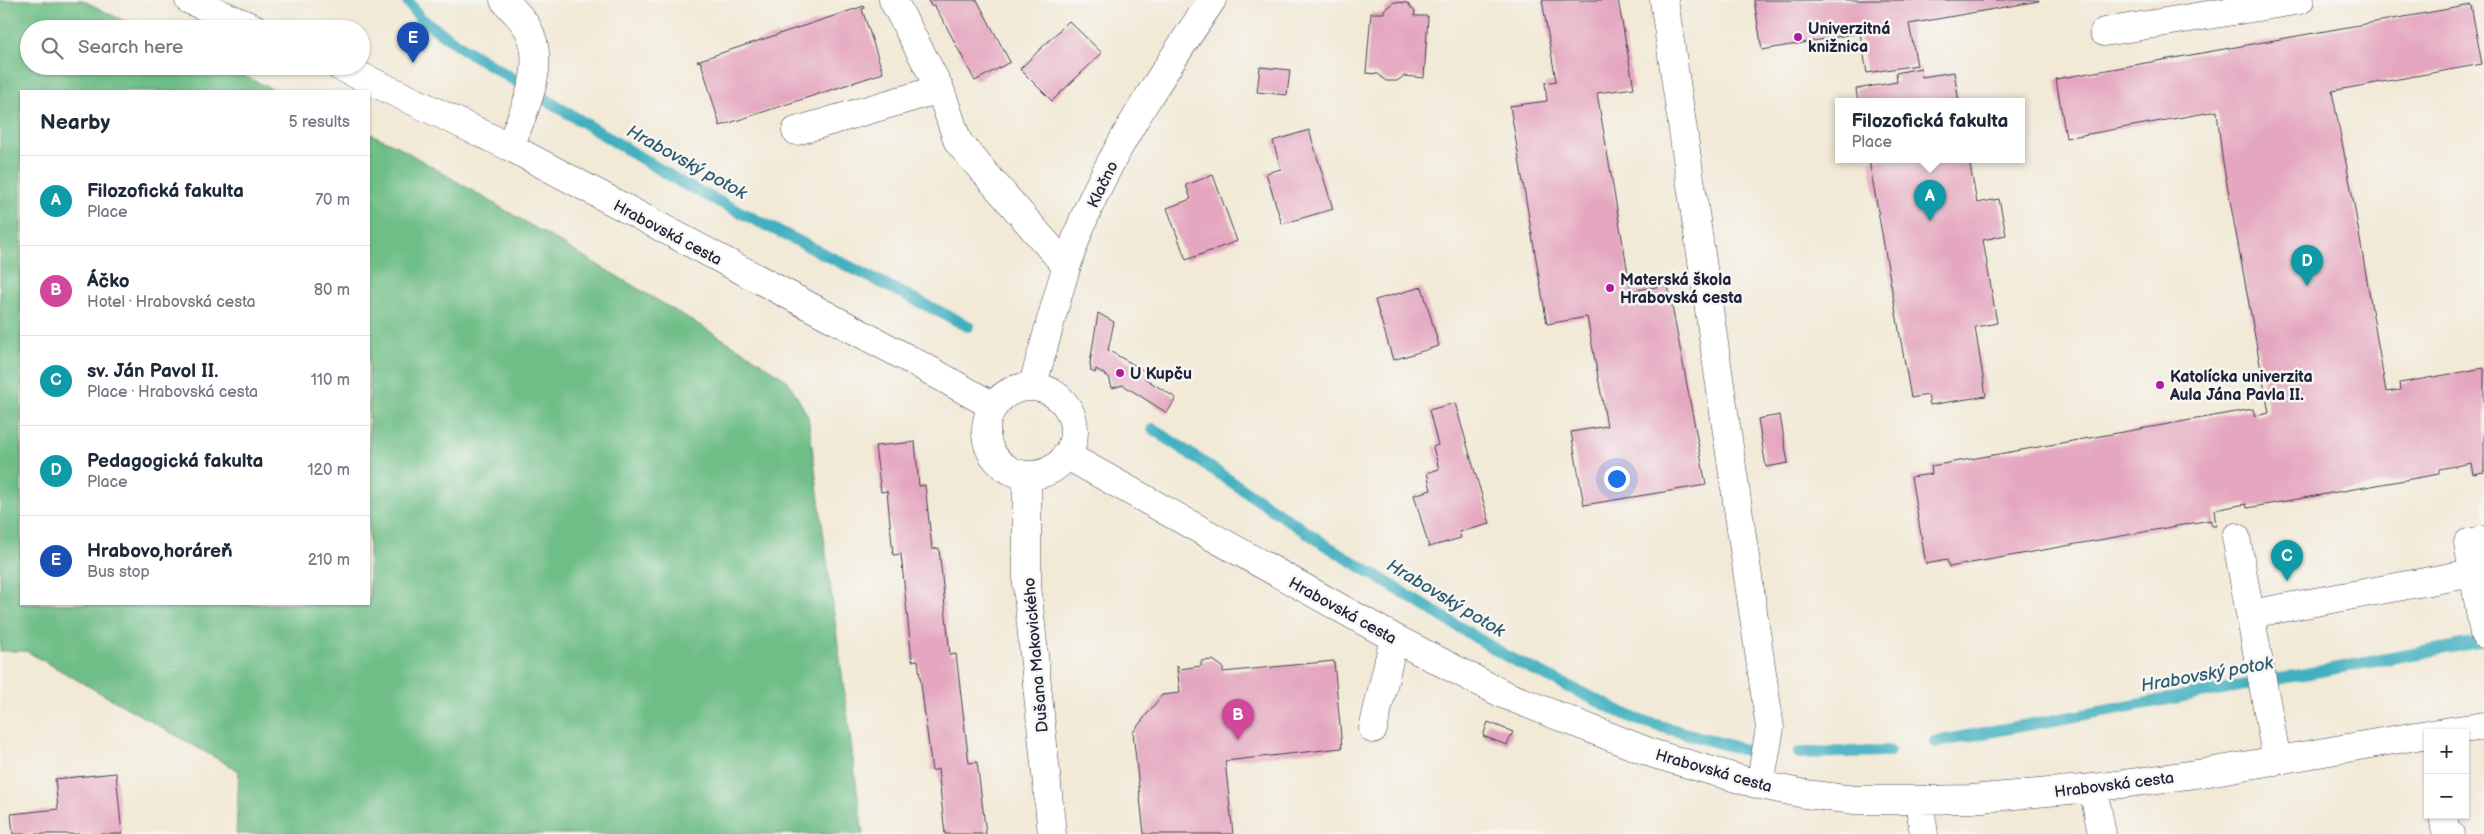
<!DOCTYPE html>
<html lang="en">
<head>
<meta charset="utf-8">
<style>
  :root { --surface:#fff; --page:#f6f6f7; --text:#1f2937; --muted:#747a83; --line:#e0e1e3; --accent:#0b8043 }
  body { margin:0; font-family:"Balsamiq Sans",sans-serif; background:var(--page); color:var(--text) }
  .controls { position:absolute; right:15px; bottom:15px; display:grid; overflow:hidden; border-radius:0px; box-shadow:0 1px 4px #0004 }
  .controls button { width:45px; height:45px; display:grid; place-items:center; padding:0; border:0; border-bottom:1px solid var(--line); background:var(--surface); color:var(--text); font:25px sans-serif }
  .you { position:absolute; left:1616px; top:478px; width:18px; height:18px; margin:-12px; border:4px solid #fff; border-radius:50%; background:#1a73e8; box-shadow:0 0 0 8px #1a73e833 }
  .badge { display:grid; place-items:center; width:32px; height:32px; border-radius:50%; background:var(--accent); color:#fff; font-size:16px; font-weight:700 }
  .pin { position:absolute; translate:-50% -41px; filter:drop-shadow(0 1px 2px #0008) }
  .pin::after { content:''; position:absolute; top:26px; width:18px; height:15px; background:inherit; clip-path:polygon(0 0,100% 0,50% 100%) }
  .popup { position:absolute; left:1835px; top:98px; width:190px; height:65px; box-sizing:border-box; display:grid; place-content:center; border-radius:0px; background:var(--surface); filter:drop-shadow(0 1px 4px #0005); font-size:16px; white-space:nowrap; color:var(--muted) }
  .popup b { font-size:19px; color:var(--text) }
  .popup::after { content:''; position:absolute; left:50%; top:100%; margin-left:-10px; border:10px solid transparent; border-top-color:var(--surface) }
  .list { margin:0; padding:0; list-style:none }
  h2 { display:flex; justify-content:space-between; align-items:center; height:65px; margin:0; padding:0 20px; font-size:21px }
  h2 small { font-size:16px; font-weight:400; color:var(--muted) }
  .list li { display:grid; grid-template-columns:32px 1fr auto; gap:15px; align-items:center; box-sizing:border-box; height:90px; padding:0 20px; border-top:1px solid var(--line) }
  .list b { display:block; font-size:19px; white-space:nowrap }
  .list p { margin:0; font-size:16px; white-space:nowrap; color:var(--muted) }
  .list em { font-size:16px; font-style:normal; color:var(--muted) }
  .icon { flex:none; width:28px; height:28px; fill:none; stroke:currentColor; stroke-width:2; stroke-linecap:round; stroke-linejoin:round }
  .map { position:relative; flex:none; width:2484px; height:834px; overflow:hidden }
  .search { position:absolute; background:var(--surface); box-shadow:0 1px 4px #0004; left:20px; top:20px; width:350px; height:55px; display:flex; align-items:center; gap:12px; box-sizing:border-box; padding:0 18px; border-radius:28px; color:var(--muted); font-size:19px }
  .panel { position:absolute; background:var(--surface); box-shadow:0 1px 4px #0004; left:20px; top:90px; width:350px; height:515px; border-radius:0px }
  .map>svg:first-child { display:block }
  .forest { fill:#6fbe87; stroke:#487061 }
  .lines { fill:none; stroke-linecap:round; stroke-linejoin:round }
  .stream { stroke:#42b0c0; stroke-width:12 }
  .building { fill:#e5a7c0 }
  .minor-casing { stroke:#414052; stroke-width:29 }
  .minor { stroke:#fff; stroke-width:28 }
  .poi-dot { fill:#b5179e; stroke:#f6f6f2; stroke-width:2 }
  .labels { text-anchor:middle; stroke-width:5; stroke-linejoin:round; paint-order:stroke }
  .poi-label { font-size:16px; font-weight:bold; fill:#22223b; stroke:#f6f6f2; text-anchor:start }
  .street-label { font-size:16px; fill:#22223b; stroke:#f6f6f2 }
  .water-label { font-size:18px; font-style:italic; fill:#2f5b70; stroke:#f6f6f2 }
</style>
</head>
<body>
<div class="map">
<svg width="2484" height="834" viewBox="0 0 2484 834">
  <rect width="100%" height="100%" fill="#f6f6f2"/>
  <filter id="ink" filterUnits="userSpaceOnUse"><feTurbulence type="fractalNoise" baseFrequency=".02" numOctaves="2"/><feDisplacementMap in="SourceGraphic" scale="10" xChannelSelector="R" yChannelSelector="G"/><feConvolveMatrix kernelMatrix="1 2 1 2 8 2 1 2 1" color-interpolation-filters="sRGB"/></filter>
  <filter id="wash" filterUnits="userSpaceOnUse"><feTurbulence type="fractalNoise" baseFrequency=".0096" numOctaves="4" result="noise"/><feDisplacementMap in="SourceGraphic" scale="20" xChannelSelector="R" yChannelSelector="G"/><feGaussianBlur stdDeviation="1.12" result="paint"/><feColorMatrix in="noise" values="0 0 0 0 0 0 0 0 0 0 0 0 0 0 0 0 0 1.4 0 .05"/><feComposite in="paint" operator="in"/></filter>
  <g filter="url(#wash)">
    <rect width="100%" height="100%" fill="#f2e9d6"/>
    <path class="forest" d="M 0,0 L 82,0 L 140,29 L 29,29 L 29,66 L 222,66 L 277,91 L 21,91 L 21,604 L 369,604 L 369,133 L 397,146 L 750,355 L 788,381 L 808,416 L 863,834 L 236,834 L 239,771 L 26,651 L 0,651 Z"/>
    <g class="lines">
      <path class="stream" d="M 407,0 L 420,18 L 464,49 L 682,183 L 968,326
        M 1153,429 L 1327,546 L 1508,657 L 1635,719 L 1745,750
        M 1935,742 L 2484,641
        M 1799,753 L 1889,751"/>
    </g>
    <g id="blocks">
      <path class="building" d="M 928,0 L 977,0 L 1010,62 L 975,81 L 944,22 L 934,5 L 931,6 Z
        M 1542,0 L 1618,0 L 1634,88 L 1597,93 L 1631,291 L 1668,285 L 1706,485 L 1584,505 L 1571,432 L 1607,426 L 1587,317 L 1547,324 L 1510,106 L 1547,101 L 1545,83 L 1556,81 Z
        M 1754,0 L 2039,0 L 2039,1 L 1909,24 L 1917,65 L 1867,73 L 1860,33 L 1762,50 Z
        M 1394,2 L 1407,3 L 1415,12 L 1414,16 L 1428,16 L 1424,78 L 1404,76 L 1397,81 L 1386,81 L 1378,74 L 1366,73 L 1371,13 L 1384,13 L 1384,10 Z
        M 2471,5 L 2482,64 L 2332,91 L 2354,204 L 2386,392 L 2401,390 L 2400,383 L 2484,368 L 2484,472 L 2473,474 L 2471,463 L 2439,469 L 2439,474 L 2247,508 L 2246,504 L 2214,510 L 2216,526 L 2212,526 L 2210,520 L 1949,567 L 1947,560 L 1926,564 L 1911,477 L 1932,474 L 1931,466 L 2253,409 L 2255,416 L 2269,413 L 2222,157 L 2217,111 L 2066,138 L 2056,79 Z
        M 864,6 L 865,8 L 862,9 L 883,73 L 720,126 L 701,62 L 697,61 Z
        M 1069,21 L 1102,53 L 1052,101 L 1020,69 Z
        M 1260,67 L 1290,70 L 1287,95 L 1257,92 Z
        M 1921,68 L 1922,77 L 1954,72 L 1959,102 L 1858,102 L 1856,89 L 1897,82 L 1896,73 Z
        M 1309,130 L 1333,209 L 1282,224 L 1266,173 L 1281,169 L 1273,141 Z
        M 1869,160 L 1969,160 L 1977,203 L 1999,199 L 2006,235 L 1983,240 L 1997,323 L 1975,327 L 1986,396 L 1930,405 L 1928,395 L 1911,398 Z
        M 1213,175 L 1237,241 L 1186,260 L 1167,208 L 1191,199 L 1186,185 Z
        M 1422,287 L 1439,346 L 1393,360 L 1375,300 Z
        M 1098,313 L 1114,322 L 1108,350 L 1148,373 L 1144,378 L 1176,398 L 1167,413 L 1123,385 L 1112,388 L 1109,377 L 1096,369 L 1095,373 L 1091,371 L 1090,363 Z
        M 1455,403 L 1490,524 L 1459,532 L 1461,538 L 1429,547 L 1414,495 L 1431,490 L 1427,473 L 1439,469 L 1433,447 L 1438,445 L 1429,410 Z
        M 1780,415 L 1788,463 L 1766,467 L 1758,419 Z
        M 915,442 L 919,486 L 925,485 L 932,549 L 939,548 L 950,655 L 956,654 L 969,763 L 977,762 L 986,834 L 945,834 L 938,769 L 932,771 L 918,660 L 912,661 L 901,554 L 893,555 L 887,491 L 881,492 L 875,446 Z
        M 1213,660 L 1223,667 L 1223,672 L 1334,661 L 1342,748 L 1225,761 L 1233,834 L 1144,834 L 1133,732 L 1162,695 L 1180,693 L 1177,666 L 1180,669 L 1201,666 L 1201,661 Z
        M 1488,722 L 1513,732 L 1507,745 L 1483,736 Z
        M 116,773 L 122,834 L 13,834 L 11,814 L 58,809 L 55,779 Z"/>
    </g>
  </g>
  <g filter="url(#ink)">
    <use href="#blocks" fill-opacity="0" stroke="#414052" stroke-width="1"/>
    <g class="lines">
      <g class="minor-casing">
        <path id="minor" d="M 189,0 L 256,29
          M 504,0 C 512,9 521,17 527,27 C 549,65 523,111 510,147
          M 893,0 L 940,89
          M 1664,0 L 1770,728 L 1760,785
          M 2104,32 L 2300,0
          M 339,66 L 510,147 L 922,366 L 993,406
          M 796,131 L 940,89 L 958,142 L 1066,266
          M 1032,387 C 1051,325 1064,261 1091,202 C 1124,131 1168,65 1212,0
          M986 431a44 44 0 1 1 88 0a44 44 0 1 1-88 0Z
          M 1066,455 L 1394,638 L 1505,695 L 1654,754 L 1760,785 L 1805,794 L 1855,800 L 1919,800 L 1971,799 L 2093,788 L 2203,773 L 2428,734
          M 1027,475 L 1027,585 L 1052,834
          M 2236,537 L 2277,761
          M 2484,540 L 2468,543 L 2484,634
          M 2250,614 L 2473,573
          M 1373,729 L 1394,638
          M 2437,733 L 2484,726
          M 2093,788 L 2102,834
          M 1919,800 L 1924,834
          M 2443,815 L 2445,828 L 2450,834"/>
      </g>
      <use href="#minor" class="minor"/>
    </g>
  </g>
  <g class="poi-dot">
    <circle cx="1798" cy="37" r="5"/>
    <circle cx="1610" cy="288" r="5"/>
    <circle cx="1120" cy="373" r="5"/>
    <circle cx="2160" cy="385" r="5"/>
  </g>
  <g class="labels">
    <g class="poi-label">
      <text x="1808" y="34">Univerzitná<tspan x="1808" dy="18">knižnica</tspan></text>
      <text x="1620" y="285">Materská škola<tspan x="1620" dy="18">Hrabovská cesta</tspan></text>
      <text x="1130" y="379">U Kupču</text>
      <text x="2170" y="382">Katolícka univerzita<tspan x="2170" dy="18">Aula Jána Pavla II.</tspan></text>
    </g>
    <g class="street-label">
      <text transform="translate(1102 184) rotate(-64)" y="6">Klačno</text>
      <text transform="translate(668 232) rotate(28)" y="6">Hrabovská cesta</text>
      <text transform="translate(1343 610) rotate(29)" y="6">Hrabovská cesta</text>
      <text transform="translate(1035 655) rotate(-95)" y="6">Dušana Makovického</text>
      <text transform="translate(1714 770) rotate(16)" y="6">Hrabovská cesta</text>
      <text transform="translate(2114 784) rotate(-7)" y="6">Hrabovská cesta</text>
    </g>
    <g class="water-label">
      <text transform="translate(687 162) rotate(29)" y="6">Hrabovský potok</text>
      <text transform="translate(1446 598) rotate(31)" y="6">Hrabovský potok</text>
      <text transform="translate(2207 674) rotate(-10)" y="6">Hrabovský potok</text>
    </g>
  </g>
</svg>
<div class="controls">
<button>+</button>
<button>−</button>
</div>
<div class="you"></div>
<div class="pin badge" style="left:1930px;top:221px;background:#0f9aa8">A</div>
<div class="popup"><b>Filozofická fakulta</b>Place</div>
<div class="pin badge" style="left:1238px;top:740px;background:#d1479c">B</div>
<div class="pin badge" style="left:2287px;top:581px;background:#0f9aa8">C</div>
<div class="pin badge" style="left:2307px;top:286px;background:#0f9aa8">D</div>
<div class="pin badge" style="left:413px;top:63px;background:#1a4fb4">E</div>
<div class="search"><svg class="icon" aria-label="search" viewBox="0 0 24 24"><circle cx="10" cy="10" r="6"/><path d="M15 15l6 6"/></svg>Search here</div>
<section class="panel">
<h2>Nearby<small>5 results</small></h2>
<ul class="list">
<li><span class="badge" style="background:#0f9aa8">A</span><div><b>Filozofická fakulta</b><p>Place</p></div><em>70 m</em></li>
<li><span class="badge" style="background:#d1479c">B</span><div><b>Áčko</b><p>Hotel · Hrabovská cesta</p></div><em>80 m</em></li>
<li><span class="badge" style="background:#0f9aa8">C</span><div><b>sv. Ján Pavol II.</b><p>Place · Hrabovská cesta</p></div><em>110 m</em></li>
<li><span class="badge" style="background:#0f9aa8">D</span><div><b>Pedagogická fakulta</b><p>Place</p></div><em>120 m</em></li>
<li><span class="badge" style="background:#1a4fb4">E</span><div><b>Hrabovo,horáreň</b><p>Bus stop</p></div><em>210 m</em></li>
</ul>
</section>
</div>
</body>
</html>
